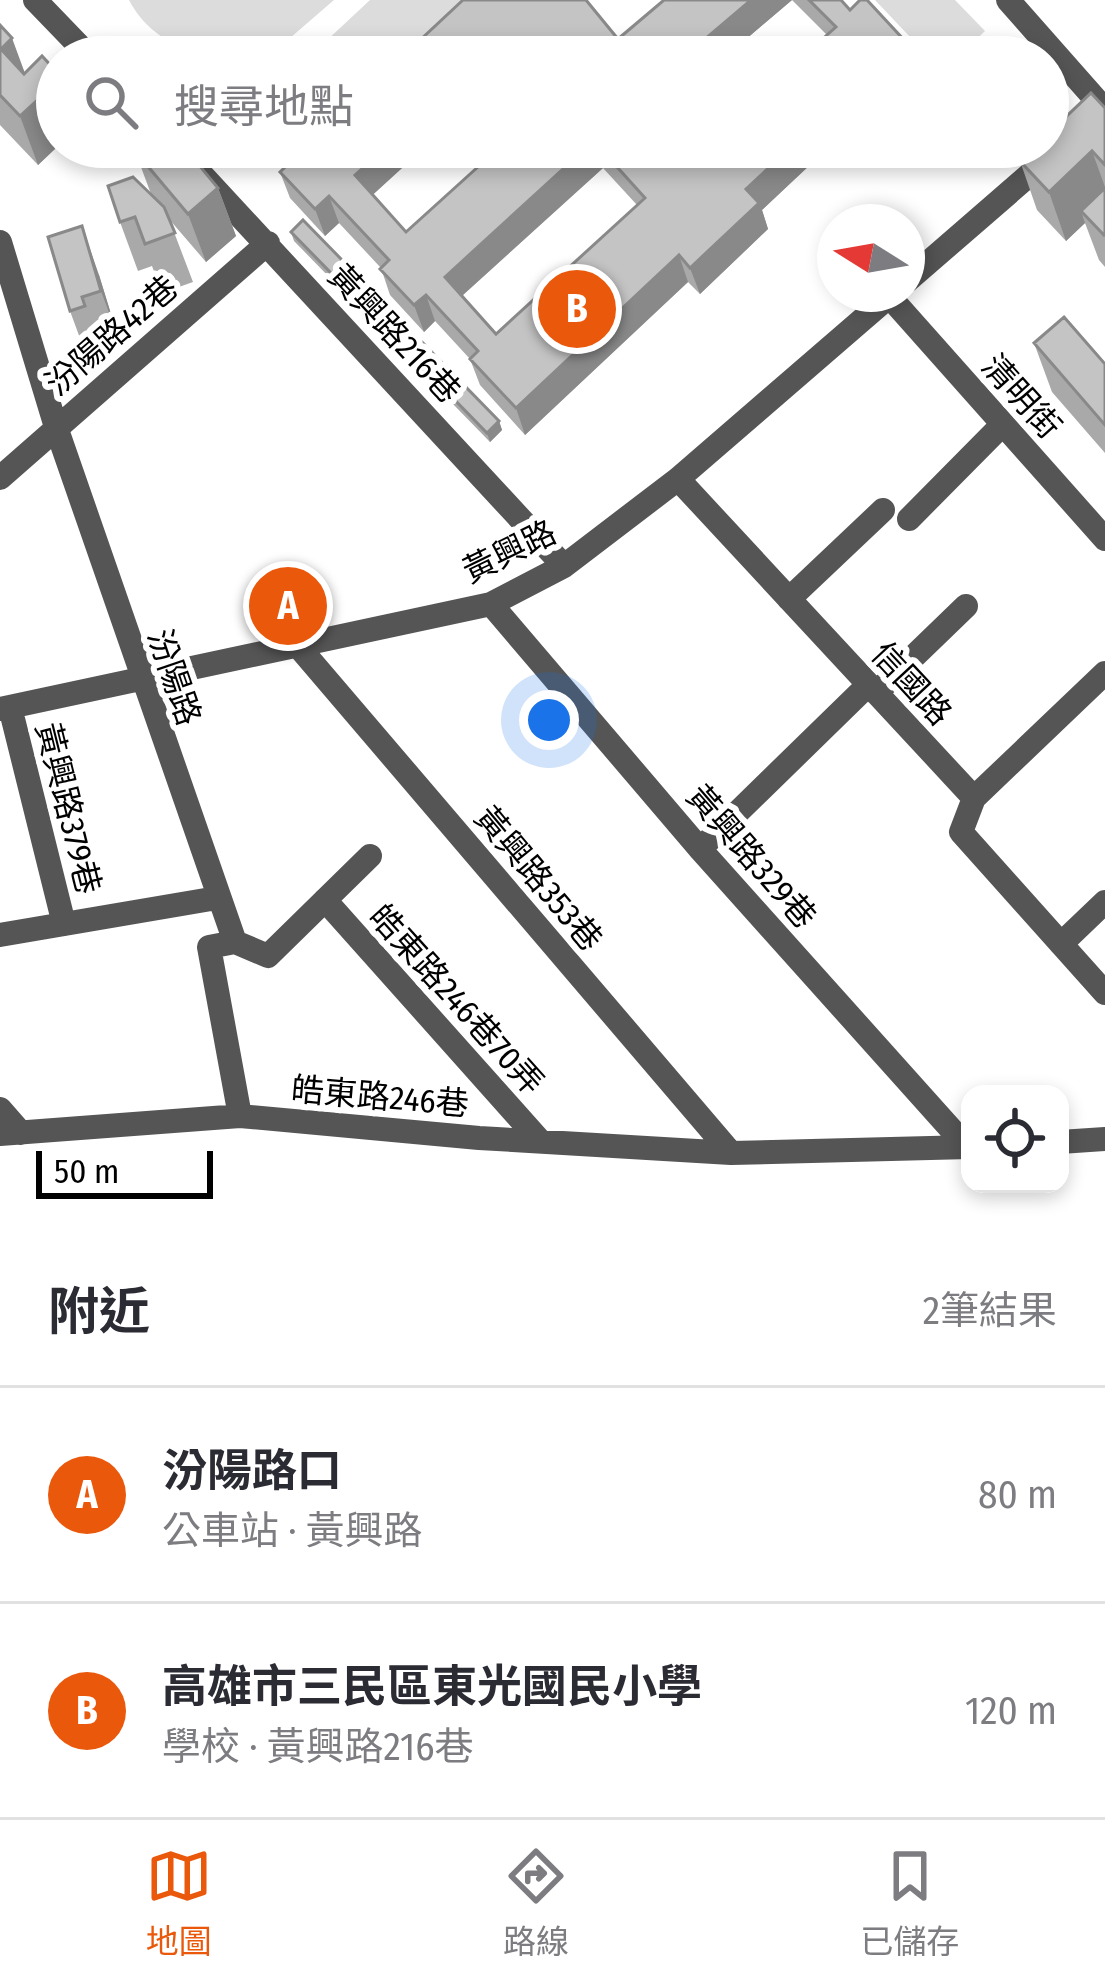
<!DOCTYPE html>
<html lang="zh-TW">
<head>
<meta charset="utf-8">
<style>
  :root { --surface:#fff; --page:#f7f7f7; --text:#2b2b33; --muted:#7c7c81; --line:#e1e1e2; --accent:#ea580c }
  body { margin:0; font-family:"Fira Sans Condensed","Noto Sans TC",sans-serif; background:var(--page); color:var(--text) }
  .controls { position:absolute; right:36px; bottom:36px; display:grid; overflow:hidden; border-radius:24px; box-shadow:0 6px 18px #0003 }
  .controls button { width:108px; height:108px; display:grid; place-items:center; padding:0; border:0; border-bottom:3px solid var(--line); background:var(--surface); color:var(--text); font:60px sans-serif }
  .compass { position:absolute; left:817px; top:204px; width:108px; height:108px; border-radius:50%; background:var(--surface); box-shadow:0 6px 18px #0003; rotate:281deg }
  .scale { position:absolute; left:36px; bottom:30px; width:177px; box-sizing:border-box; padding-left:12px; border:6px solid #000; border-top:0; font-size:33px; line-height:42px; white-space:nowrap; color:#000; -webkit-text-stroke:9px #fff; paint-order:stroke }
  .you { position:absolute; left:549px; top:720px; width:42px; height:42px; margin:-30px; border:9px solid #fff; border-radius:50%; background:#1a73e8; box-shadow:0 0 0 18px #1a73e833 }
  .badge { display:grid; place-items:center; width:78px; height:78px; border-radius:50%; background:var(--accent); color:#fff; font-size:39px; font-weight:700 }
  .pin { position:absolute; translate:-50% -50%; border:6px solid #fff; box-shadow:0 3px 12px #0006 }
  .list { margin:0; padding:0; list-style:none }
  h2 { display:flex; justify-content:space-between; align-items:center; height:156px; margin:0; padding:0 48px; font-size:51px }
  h2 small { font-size:39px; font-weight:400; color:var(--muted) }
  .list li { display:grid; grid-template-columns:78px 1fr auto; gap:36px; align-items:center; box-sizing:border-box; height:216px; padding:0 48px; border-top:3px solid var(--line) }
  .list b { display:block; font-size:45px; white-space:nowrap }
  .list p { margin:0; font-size:39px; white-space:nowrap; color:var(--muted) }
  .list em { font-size:39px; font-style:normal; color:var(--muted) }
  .icon { flex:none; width:66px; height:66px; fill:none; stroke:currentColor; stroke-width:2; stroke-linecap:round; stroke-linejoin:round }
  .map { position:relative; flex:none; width:1105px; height:1229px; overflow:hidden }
  .search { position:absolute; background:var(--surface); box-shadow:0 6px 18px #0003; left:36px; right:36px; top:36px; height:132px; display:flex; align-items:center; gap:30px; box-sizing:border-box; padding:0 42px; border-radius:66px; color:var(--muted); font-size:45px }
  .sheet { height:588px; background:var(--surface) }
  nav { display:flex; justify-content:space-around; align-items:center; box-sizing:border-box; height:168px; border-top:3px solid var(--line); background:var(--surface); font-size:33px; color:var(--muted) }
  nav a { display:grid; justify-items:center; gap:6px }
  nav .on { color:var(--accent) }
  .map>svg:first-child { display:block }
  .green { fill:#dcdcdc }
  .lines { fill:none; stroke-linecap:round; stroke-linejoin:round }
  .minor { stroke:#555; stroke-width:24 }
  .wall { fill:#a9a9a9; fill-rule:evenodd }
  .shaded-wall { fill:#898989 }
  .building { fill:#c4c4c4; stroke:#898989; stroke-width:3 }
  .labels { text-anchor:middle; stroke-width:12; stroke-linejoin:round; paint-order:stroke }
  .street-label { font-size:33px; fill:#000; stroke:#fff }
</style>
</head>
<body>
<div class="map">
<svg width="1105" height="1229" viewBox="0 0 1105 1229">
  <rect width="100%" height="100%" fill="#fff"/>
  <path class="green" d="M 129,0 L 334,0 L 268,57 C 215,57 158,55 129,0 Z
    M 370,0 L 462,0 L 402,57 L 309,57 Z
    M 875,0 L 955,0 L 985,31 L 958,57 L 929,57 Z"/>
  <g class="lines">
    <path class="minor" d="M 35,0 L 90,57
      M 1008,0 L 1105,110
      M 176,147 L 564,566
      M 0,242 L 56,427 L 235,942
      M 907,281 L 1050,157
      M 889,296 L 1105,539
      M 0,478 L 268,243
      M 678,479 L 974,798 L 1105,673
      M 909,519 L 1003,424
      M 789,599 L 883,510
      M 491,604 L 700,849 L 967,1147
      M 298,646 L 731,1153
      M 876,693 L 966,606
      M 10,707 L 64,924
      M 0,709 L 491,604 L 564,566 L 678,479 L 892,294
      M 974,798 L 961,832 L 1105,993
      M 700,849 L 868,685
      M 325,900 L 540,1141
      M 0,935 L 217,898
      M 235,942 L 209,947 L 240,1116
      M 235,942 L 268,956 L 370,856
      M 1061,944 L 1105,902
      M 0,1109 L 21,1133
      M 0,1134 L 240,1116 L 479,1138 L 731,1153 L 970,1147
      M 1060,1142 L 1105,1139"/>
  </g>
  <path class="wall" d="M 463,0 L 618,39 L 664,0 L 841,0 L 850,10 L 905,41 L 911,57 L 802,57 L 827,35 L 792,0 L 725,57 L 402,57 Z
    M 0,25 L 25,73 L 57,69 L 57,147 L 38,165 L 0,125 Z
    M 1105,108 L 1105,267 L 1099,260 L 1085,223 L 1066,241 L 1037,210 L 1020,161 Z
    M 67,147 L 95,147 L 80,161 Z
    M 425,147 L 372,195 L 406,232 L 500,147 L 829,147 L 762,210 L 768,229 L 700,294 L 688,282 L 525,435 L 480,385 L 470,359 L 435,321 L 424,332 L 390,295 L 381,268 L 339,223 L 325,236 L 290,198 L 280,172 ZM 603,168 L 637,205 L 496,334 L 462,296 Z
    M 135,151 L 218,188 L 236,236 L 206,262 L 169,219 L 193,282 L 162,293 L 152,266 L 138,271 L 120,222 L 151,194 Z
    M 291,232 L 499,421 L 502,430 L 490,442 L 294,241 Z
    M 99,275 L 119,340 L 100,346 L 103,355 L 88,360 L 70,311 Z
    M 1034,343 L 1105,364 L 1105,453 L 1052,392 Z"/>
  <path class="shaded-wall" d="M 751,0 L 792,0 L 725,57 L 684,57 Z
    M 12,38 L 30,87 L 1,49 Z
    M 504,40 L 511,57 L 485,57 Z
    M 905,41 L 911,57 L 888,57 Z
    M 45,93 L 57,127 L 57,147 L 38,165 L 20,116 Z
    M 75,147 L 95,147 L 80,161 Z
    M 386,147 L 425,147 L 365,202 L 355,175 Z
    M 587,147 L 596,147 L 603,168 L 454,303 L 445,277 Z
    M 791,147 L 829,147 L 762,210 L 768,229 L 700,294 L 690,268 L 746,189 Z
    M 1092,151 L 1105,187 L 1081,211 L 1085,223 L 1066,241 L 1049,192 Z
    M 218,188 L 236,236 L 206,262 L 188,214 Z
    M 329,196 L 339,223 L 325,236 L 315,209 Z
    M 82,226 L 99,275 L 119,340 L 101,291 Z
    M 679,255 L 688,282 L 525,435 L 516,408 Z
    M 426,295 L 435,321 L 424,332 L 414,305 Z
    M 499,421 L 502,430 L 490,442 L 487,433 Z"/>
  <path class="building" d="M 463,0 L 586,0 L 618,39 L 664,0 L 751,0 L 684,57 L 520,57 L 504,40 L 485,57 L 402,57 Z
    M 809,0 L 841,0 L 850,10 L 860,0 L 867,0 L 905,41 L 888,57 L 802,57 L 836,27 Z
    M 0,25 L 12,38 L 1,49 L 24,74 L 42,56 L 55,70 L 57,69 L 57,106 L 45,93 L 20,116 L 0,95 Z
    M 1091,93 L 1105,108 L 1105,165 L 1092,151 L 1049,192 L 1020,161 L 1035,147 L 1048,147 L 1048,134 Z
    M 139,147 L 184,147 L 218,188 L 188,214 L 135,151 Z
    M 306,147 L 386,147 L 355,175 L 406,232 L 500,147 L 587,147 L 445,277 L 496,334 L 645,198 L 599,147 L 791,147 L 746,189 L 759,203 L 690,268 L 679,255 L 516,408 L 470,359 L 478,351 L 426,295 L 414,305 L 380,269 L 389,260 L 329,196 L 315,209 L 280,172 Z
    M 133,177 L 164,207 L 175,233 L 145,244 L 135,217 L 120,222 L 108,186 Z
    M 1105,188 L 1105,234 L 1104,235 L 1081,211 Z
    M 303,220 L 499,421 L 487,433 L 291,232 Z
    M 82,226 L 101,291 L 82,297 L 85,306 L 70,311 L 48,237 Z
    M 1064,317 L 1105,364 L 1105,425 L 1034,343 Z"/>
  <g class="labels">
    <g class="street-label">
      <text transform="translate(395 333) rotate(47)" y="12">黃興路216巷</text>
      <text transform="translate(111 335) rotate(-41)" y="12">汾陽路42巷</text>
      <text transform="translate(1022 396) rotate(48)" y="12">清明街</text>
      <text transform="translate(509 551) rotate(-26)" y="12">黃興路</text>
      <text transform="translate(175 677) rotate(71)" y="12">汾陽路</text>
      <text transform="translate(912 683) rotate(47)" y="12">信國路</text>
      <text transform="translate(69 808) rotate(76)" y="12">黃興路379巷</text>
      <text transform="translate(752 856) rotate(49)" y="12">黃興路329巷</text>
      <text transform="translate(539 878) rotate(50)" y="12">黃興路353巷</text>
      <text transform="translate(457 999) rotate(48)" y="12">皓東路246巷70弄</text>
      <text transform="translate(380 1096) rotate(5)" y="12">皓東路246巷</text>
    </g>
  </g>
</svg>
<div class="controls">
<button><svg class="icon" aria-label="locate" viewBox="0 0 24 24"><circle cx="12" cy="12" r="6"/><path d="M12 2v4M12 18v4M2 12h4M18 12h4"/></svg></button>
</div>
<svg class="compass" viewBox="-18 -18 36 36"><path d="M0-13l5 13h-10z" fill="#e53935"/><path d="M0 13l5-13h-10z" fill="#7c7c81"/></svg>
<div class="scale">50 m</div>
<div class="you"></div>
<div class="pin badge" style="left:288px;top:606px">A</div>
<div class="pin badge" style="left:577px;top:309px">B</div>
<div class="search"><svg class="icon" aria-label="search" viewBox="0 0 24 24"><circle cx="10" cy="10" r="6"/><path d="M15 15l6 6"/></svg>搜尋地點</div>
</div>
<section class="sheet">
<h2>附近<small>2筆結果</small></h2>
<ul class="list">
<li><span class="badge">A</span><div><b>汾陽路口</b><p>公車站 · 黃興路</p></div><em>80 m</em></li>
<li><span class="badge">B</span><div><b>高雄市三民區東光國民小學</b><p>學校 · 黃興路216巷</p></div><em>120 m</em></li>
</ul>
</section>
<nav>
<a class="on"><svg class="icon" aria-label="map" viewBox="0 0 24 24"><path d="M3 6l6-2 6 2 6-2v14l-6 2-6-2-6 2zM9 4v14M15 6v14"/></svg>地圖</a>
<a><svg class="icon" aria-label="directions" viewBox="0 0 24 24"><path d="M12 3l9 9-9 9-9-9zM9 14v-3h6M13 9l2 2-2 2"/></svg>路線</a>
<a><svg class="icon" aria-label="saved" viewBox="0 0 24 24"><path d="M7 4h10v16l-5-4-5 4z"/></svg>已儲存</a>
</nav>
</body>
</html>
